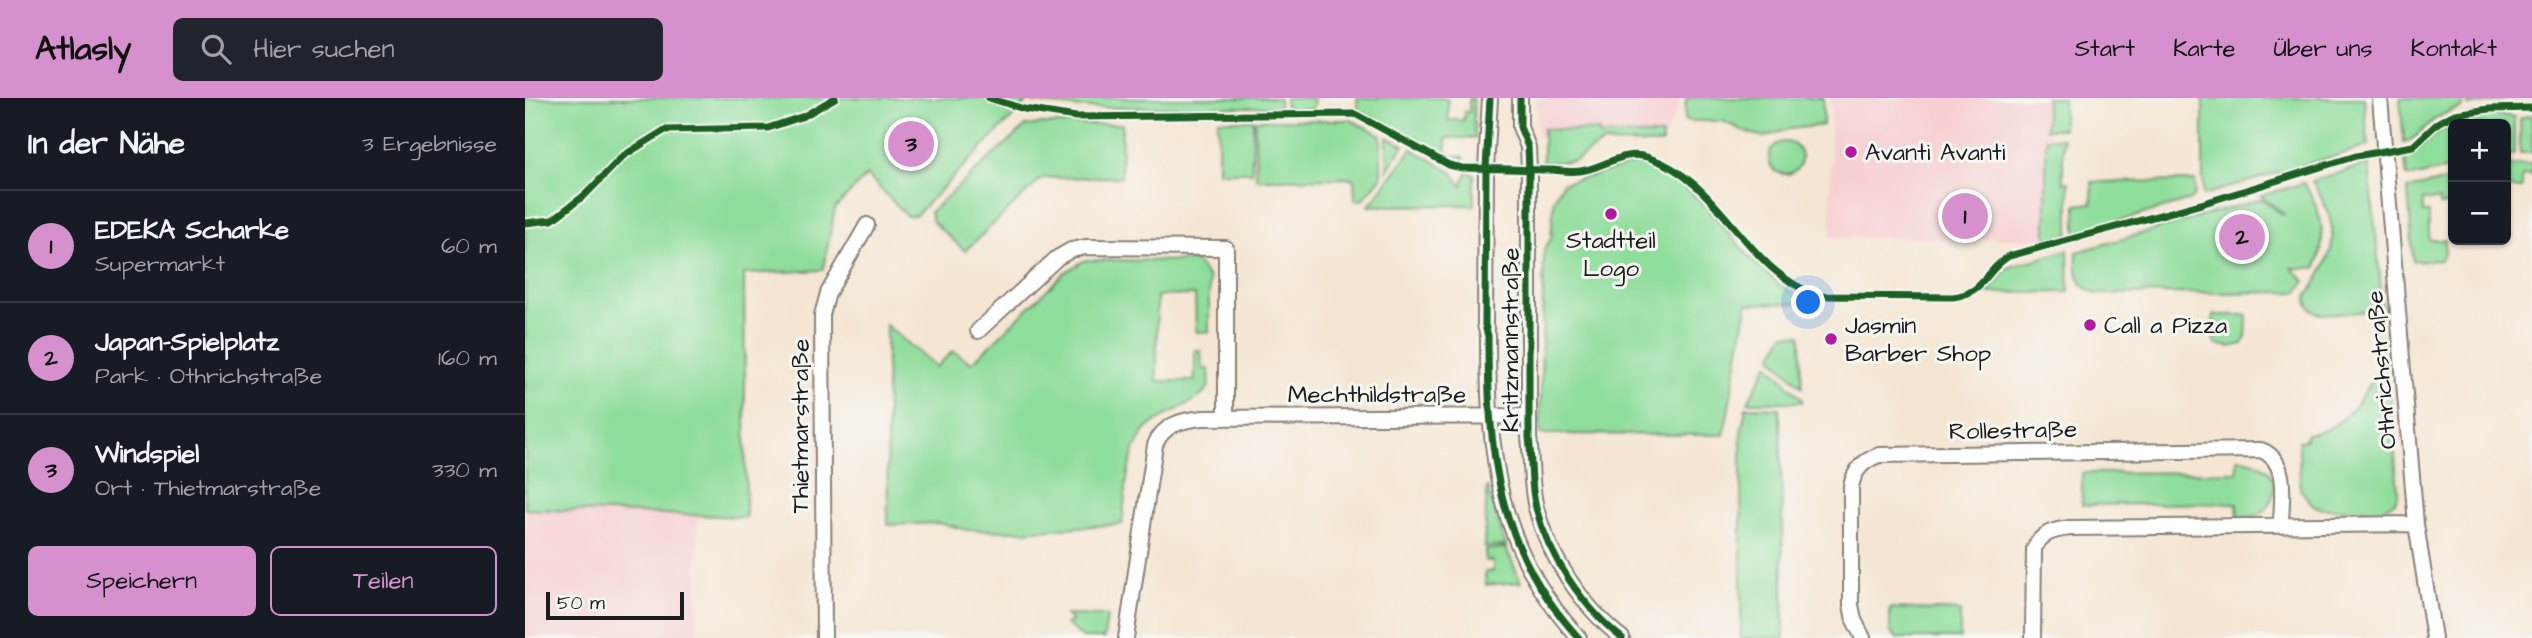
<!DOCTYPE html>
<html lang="de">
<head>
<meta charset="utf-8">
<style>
  :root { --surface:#171b24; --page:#20242c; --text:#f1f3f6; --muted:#9ea1a6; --line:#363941; --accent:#d690ce }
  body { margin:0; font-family:"Architects Daughter",sans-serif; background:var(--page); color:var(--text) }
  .controls { position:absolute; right:21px; top:21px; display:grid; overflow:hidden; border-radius:10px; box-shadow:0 2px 5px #0004 }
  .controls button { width:63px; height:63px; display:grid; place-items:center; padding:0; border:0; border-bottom:2px solid var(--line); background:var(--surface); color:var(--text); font:35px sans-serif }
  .scale { position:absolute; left:21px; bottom:18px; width:138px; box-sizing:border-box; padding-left:7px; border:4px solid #1c1c1c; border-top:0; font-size:19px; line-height:24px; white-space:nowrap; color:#1c1c1c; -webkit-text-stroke:5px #f6f6f2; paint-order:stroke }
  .you { position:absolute; left:1284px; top:205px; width:24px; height:24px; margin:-18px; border:5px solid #fff; border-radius:50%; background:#1a73e8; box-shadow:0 0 0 10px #1a73e833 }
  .badge { display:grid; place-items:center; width:46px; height:46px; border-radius:50%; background:var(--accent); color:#111; font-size:23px; font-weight:700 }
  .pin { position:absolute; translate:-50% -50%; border:4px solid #fff; box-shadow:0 2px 7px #0006 }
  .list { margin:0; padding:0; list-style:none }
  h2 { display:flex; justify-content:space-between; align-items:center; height:91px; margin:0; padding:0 28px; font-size:30px }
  h2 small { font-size:23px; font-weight:400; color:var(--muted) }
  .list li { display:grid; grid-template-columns:46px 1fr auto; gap:21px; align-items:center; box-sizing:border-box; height:112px; padding:0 28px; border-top:2px solid var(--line) }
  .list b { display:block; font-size:26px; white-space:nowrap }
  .list p { margin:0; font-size:23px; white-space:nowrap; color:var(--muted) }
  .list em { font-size:23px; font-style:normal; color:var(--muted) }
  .actions { display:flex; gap:14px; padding:21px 28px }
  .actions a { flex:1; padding:16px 0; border:2px solid var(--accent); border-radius:10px; text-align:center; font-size:24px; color:var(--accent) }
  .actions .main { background:var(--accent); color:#111 }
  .icon { flex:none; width:38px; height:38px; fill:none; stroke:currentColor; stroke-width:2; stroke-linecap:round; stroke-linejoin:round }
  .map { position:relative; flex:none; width:2007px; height:540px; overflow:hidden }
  header { display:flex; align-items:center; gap:42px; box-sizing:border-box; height:98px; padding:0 35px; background:var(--accent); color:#111 }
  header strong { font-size:33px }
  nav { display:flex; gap:38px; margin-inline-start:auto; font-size:24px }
  .search { width:490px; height:63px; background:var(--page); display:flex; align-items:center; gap:18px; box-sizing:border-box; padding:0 24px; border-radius:10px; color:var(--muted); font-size:26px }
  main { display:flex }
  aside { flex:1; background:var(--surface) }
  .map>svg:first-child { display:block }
  .built { fill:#f7cfd1 }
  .green { fill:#8fdd9b; stroke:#567c5c; stroke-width:2 }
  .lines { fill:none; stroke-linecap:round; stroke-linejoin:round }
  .minor-casing { stroke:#888178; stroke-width:18 }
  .minor { stroke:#fff; stroke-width:14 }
  .cycleway-casing { stroke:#f6f6f2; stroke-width:11 }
  .cycleway { stroke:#1b5e20; stroke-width:7 }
  .poi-dot { fill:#b5179e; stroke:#f6f6f2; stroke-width:2.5 }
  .labels { text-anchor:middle; stroke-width:6; stroke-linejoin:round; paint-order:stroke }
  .poi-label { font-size:24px; fill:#1c1c1c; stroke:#f6f6f2; text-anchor:start }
  .street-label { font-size:24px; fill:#1c1c1c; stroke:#f6f6f2 }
</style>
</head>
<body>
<header>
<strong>Atlasly</strong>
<div class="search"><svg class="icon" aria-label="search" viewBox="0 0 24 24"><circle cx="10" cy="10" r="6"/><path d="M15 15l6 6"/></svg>Hier suchen</div>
<nav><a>Start</a><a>Karte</a><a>Über uns</a><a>Kontakt</a></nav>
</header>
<main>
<aside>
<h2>In der Nähe<small>3 Ergebnisse</small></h2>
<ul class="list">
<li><span class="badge">1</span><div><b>EDEKA Scharke</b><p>Supermarkt</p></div><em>60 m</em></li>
<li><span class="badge">2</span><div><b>Japan-Spielplatz</b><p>Park · Othrichstraße</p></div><em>160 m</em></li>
<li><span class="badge">3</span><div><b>Windspiel</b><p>Ort · Thietmarstraße</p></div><em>330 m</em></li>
</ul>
<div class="actions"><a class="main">Speichern</a><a>Teilen</a></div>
</aside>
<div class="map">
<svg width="2007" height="540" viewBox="0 0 2007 540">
  <rect width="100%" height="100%" fill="#f6f6f2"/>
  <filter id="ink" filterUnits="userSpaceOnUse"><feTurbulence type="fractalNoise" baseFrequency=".0143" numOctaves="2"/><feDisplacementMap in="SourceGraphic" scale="14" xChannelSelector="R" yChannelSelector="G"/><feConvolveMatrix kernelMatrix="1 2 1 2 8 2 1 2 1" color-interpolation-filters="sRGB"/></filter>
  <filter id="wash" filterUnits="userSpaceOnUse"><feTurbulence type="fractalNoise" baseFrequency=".00686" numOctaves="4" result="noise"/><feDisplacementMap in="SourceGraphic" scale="28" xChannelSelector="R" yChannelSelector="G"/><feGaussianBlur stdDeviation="1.57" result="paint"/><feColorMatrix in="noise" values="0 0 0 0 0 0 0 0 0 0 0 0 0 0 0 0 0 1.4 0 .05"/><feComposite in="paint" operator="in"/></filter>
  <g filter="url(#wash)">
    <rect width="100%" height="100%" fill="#f5e6d3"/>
    <path class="built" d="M 1011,0 L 1156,0 L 1141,36 L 1012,38 Z
      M 1306,0 L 1526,0 L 1525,141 L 1305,139 Z
      M 0,411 L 173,417 L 172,540 L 0,540 Z"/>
    <path class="green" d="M 0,0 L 502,0 L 502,4 L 391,117 L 382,118 L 342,77 L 310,110 L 298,172 L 219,176 L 221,419 L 0,411 Z
      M 507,0 L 754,0 L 754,9 L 555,10 L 507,4 Z
      M 760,0 L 789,0 L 787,11 L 764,11 L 760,7 Z
      M 832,0 L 917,0 L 923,2 L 923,22 L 939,22 L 939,14 L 944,14 L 944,0 L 948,0 L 950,40 L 921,40 L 922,57 L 939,59 L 938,65 L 925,60 L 833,12 Z
      M 1161,0 L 1298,0 L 1298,27 L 1264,31 L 1239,39 L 1221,34 L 1198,23 L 1160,23 Z
      M 1521,0 L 1538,0 L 1538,31 L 1521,31 Z
      M 1678,0 L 1839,0 L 1843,48 L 1678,97 Z
      M 1875,0 L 1937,0 L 1937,9 C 1926,13 1915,16 1906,24 C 1896,33 1892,40 1879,45 Z
      M 1943,0 L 1989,0 L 1943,8 Z
      M 1966,16 L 1989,19 L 1989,56 L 1981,58 L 1981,26 L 1943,26 L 1943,18 Z
      M 2007,17 L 2007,55 L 1995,55 L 1995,20 Z
      M 1936,20 L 1936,26 L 1928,26 L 1928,70 L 1886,79 L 1882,78 L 1879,55 C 1907,48 1909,29 1936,20 Z
      M 693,22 L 728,22 L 727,74 L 693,74 Z
      M 730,22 L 826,22 L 856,37 L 856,80 L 837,102 L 830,102 L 829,80 L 731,81 Z
      M 516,26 L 597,26 L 596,79 L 517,80 L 440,153 L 408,124 L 405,114 L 501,28 Z
      M 1018,31 L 1073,33 L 1074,37 L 1137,37 L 1137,46 L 1077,45 L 1050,63 L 1018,65 Z
      M 862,39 L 879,47 L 862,72 Z
      M 1521,40 L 1538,40 L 1538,84 L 1544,84 L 1544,135 L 1538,140 L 1521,144 Z
      M1244 60a16 16 0 1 1 32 0a16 16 0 1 1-32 0Z
      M 887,51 L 927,74 L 937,88 L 942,75 L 949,76 L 949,107 L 844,108 Z
      M 1118,64 C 1137,74 1157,85 1172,100 C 1207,134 1231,177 1276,199 L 1277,205 L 1222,206 L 1199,337 L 1015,336 L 1019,151 L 1026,141 L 1029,101 L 1038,85 C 1065,80 1091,69 1118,64 Z
      M 1844,66 L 1858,213 L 1795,216 C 1786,212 1782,208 1782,199 C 1813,151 1817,133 1787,83 Z
      M 1995,66 L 2007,66 L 2007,77 L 1997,77 L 1997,90 L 1982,90 L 1981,69 Z
      M 1928,81 L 1928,107 L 1914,107 L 1914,102 L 1898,102 L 1898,115 L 1904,115 L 1904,142 L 1920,142 L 1920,154 L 1916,162 L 1888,163 L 1883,91 Z
      M 1670,83 L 1670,97 L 1665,102 L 1551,136 L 1551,107 L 1567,105 L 1567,84 Z
      M 1779,85 C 1796,112 1803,139 1791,170 L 1767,170 L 1780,183 L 1773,194 L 1571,196 C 1551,187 1551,174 1552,154 L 1737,101 L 1758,117 L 1759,116 L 1736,98 Z
      M 1543,152 L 1544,194 L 1463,195 L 1482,170 Z
      M 560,162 L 670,163 L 684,181 L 684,234 L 671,234 L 670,197 L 632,198 L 632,283 L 670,283 L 670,252 L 676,252 L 677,271 L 684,271 C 684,276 685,282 684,287 C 680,305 631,315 617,337 C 600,362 601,397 597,426 L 497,433 L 443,432 L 414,425 L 363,427 L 361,227 L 411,269 L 428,253 L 447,265 L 539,175 Z
      M 1688,217 L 1722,217 L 1721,239 L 1718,246 L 1704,249 L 1691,246 L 1688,239 Z
      M 1259,236 L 1276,237 L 1277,289 L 1247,259 Z
      M 1243,266 L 1277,301 L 1277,304 L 1223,304 Z
      M 1852,275 L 1856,275 L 1864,284 L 1873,394 L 1870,404 L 1855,411 L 1797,411 L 1788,407 L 1775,391 L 1774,343 L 1781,342 L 1782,336 C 1817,334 1835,302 1852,275 Z
      M 1221,309 L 1255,310 L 1259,540 L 1216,540 L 1216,335 Z
      M 1712,360 C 1733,363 1756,372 1748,398 C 1745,405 1742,412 1735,416 C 1730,419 1719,419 1713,420 L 1712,405 L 1557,407 L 1557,375 L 1712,374 Z
      M 962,388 L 981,448 L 959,449 Z
      M 981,450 L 996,484 L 961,487 L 960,474 L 968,473 L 968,463 L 961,463 L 960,452 Z
      M 1365,510 L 1435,513 L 1435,540 L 1372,540 L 1365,533 Z
      M 541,517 L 582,518 L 579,540 L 558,540 L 541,526 L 547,523 Z"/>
  </g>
  <g filter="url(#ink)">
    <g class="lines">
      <g class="minor-casing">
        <path id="minor" d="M 965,0 L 961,71 L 960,227 L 963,238 C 963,355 971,450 1054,540
          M 995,0 L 995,29 L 1003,49 L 1004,72 L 1004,339 C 1007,363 1005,386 1011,410 C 1023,457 1058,510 1097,540
          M 1855,0 L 1891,426 L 1909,540
          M 453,233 L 532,160 L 546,152 L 561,149 L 701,150 L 701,319
          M 299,540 L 297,217 L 303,195 L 342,127
          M 601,540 L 630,347 C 638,326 658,322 678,320 L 1004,318
          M 1338,540 L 1329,522 L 1326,507 L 1326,389 C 1329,372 1338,363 1354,357 L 1736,352 C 1765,363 1756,402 1756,427
          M 1508,540 L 1509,451 C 1516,435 1528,432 1545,430 L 1891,426"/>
      </g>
      <use href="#minor" class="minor"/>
      <g class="cycleway-casing">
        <path id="cycleway" d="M 464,0 L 499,11 L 551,19 L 830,16 L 924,67 L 937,70 C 967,70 998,72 1028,72 C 1038,73 1050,75 1060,72 C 1081,68 1099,52 1122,59 C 1197,82 1220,175 1295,198 L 1428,199 C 1460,195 1460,172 1484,158 L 1676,106 L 1831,58 L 1888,48 L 1914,24 L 1930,16 L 1964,11 L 2007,10
          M 965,0 L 961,71 L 960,227 L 963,238 C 963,355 971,450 1054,540
          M 995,0 L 995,29 L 1003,49 L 1004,72 L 1004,339 C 1007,363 1005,386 1011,410 C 1023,457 1058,510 1097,540
          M 0,125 L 27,122 L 60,97 L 98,58 L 140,32 L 243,30 L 279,18 L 310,0"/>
      </g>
      <use href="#cycleway" class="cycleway"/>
    </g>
  </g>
  <g class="poi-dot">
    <circle cx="1326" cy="54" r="7"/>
    <circle cx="1086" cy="116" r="7"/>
    <circle cx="1565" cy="227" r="7"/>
    <circle cx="1306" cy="241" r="7"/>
  </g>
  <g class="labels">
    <g class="poi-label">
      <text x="1340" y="62">Avanti Avanti</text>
      <text x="1086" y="150" text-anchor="middle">Stadtteil<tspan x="1086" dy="28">Logo</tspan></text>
      <text x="1320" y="235">Jasmin<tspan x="1320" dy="28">Barber Shop</tspan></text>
      <text x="1579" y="235">Call a Pizza</text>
    </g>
    <g class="street-label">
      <text transform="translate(985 242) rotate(-90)" y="8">Kritzmannstraße</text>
      <text transform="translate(1856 272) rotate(-95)" y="8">Othrichstraße</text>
      <text x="852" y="304">Mechthildstraße</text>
      <text transform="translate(275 328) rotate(-90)" y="8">Thietmarstraße</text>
      <text transform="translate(1488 332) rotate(-1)" y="8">Rollestraße</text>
    </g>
  </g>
</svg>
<div class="controls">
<button>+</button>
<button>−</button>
</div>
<div class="scale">50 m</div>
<div class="you"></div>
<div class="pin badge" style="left:1440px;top:118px">1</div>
<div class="pin badge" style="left:1717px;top:139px">2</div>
<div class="pin badge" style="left:386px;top:46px">3</div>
</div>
</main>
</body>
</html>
